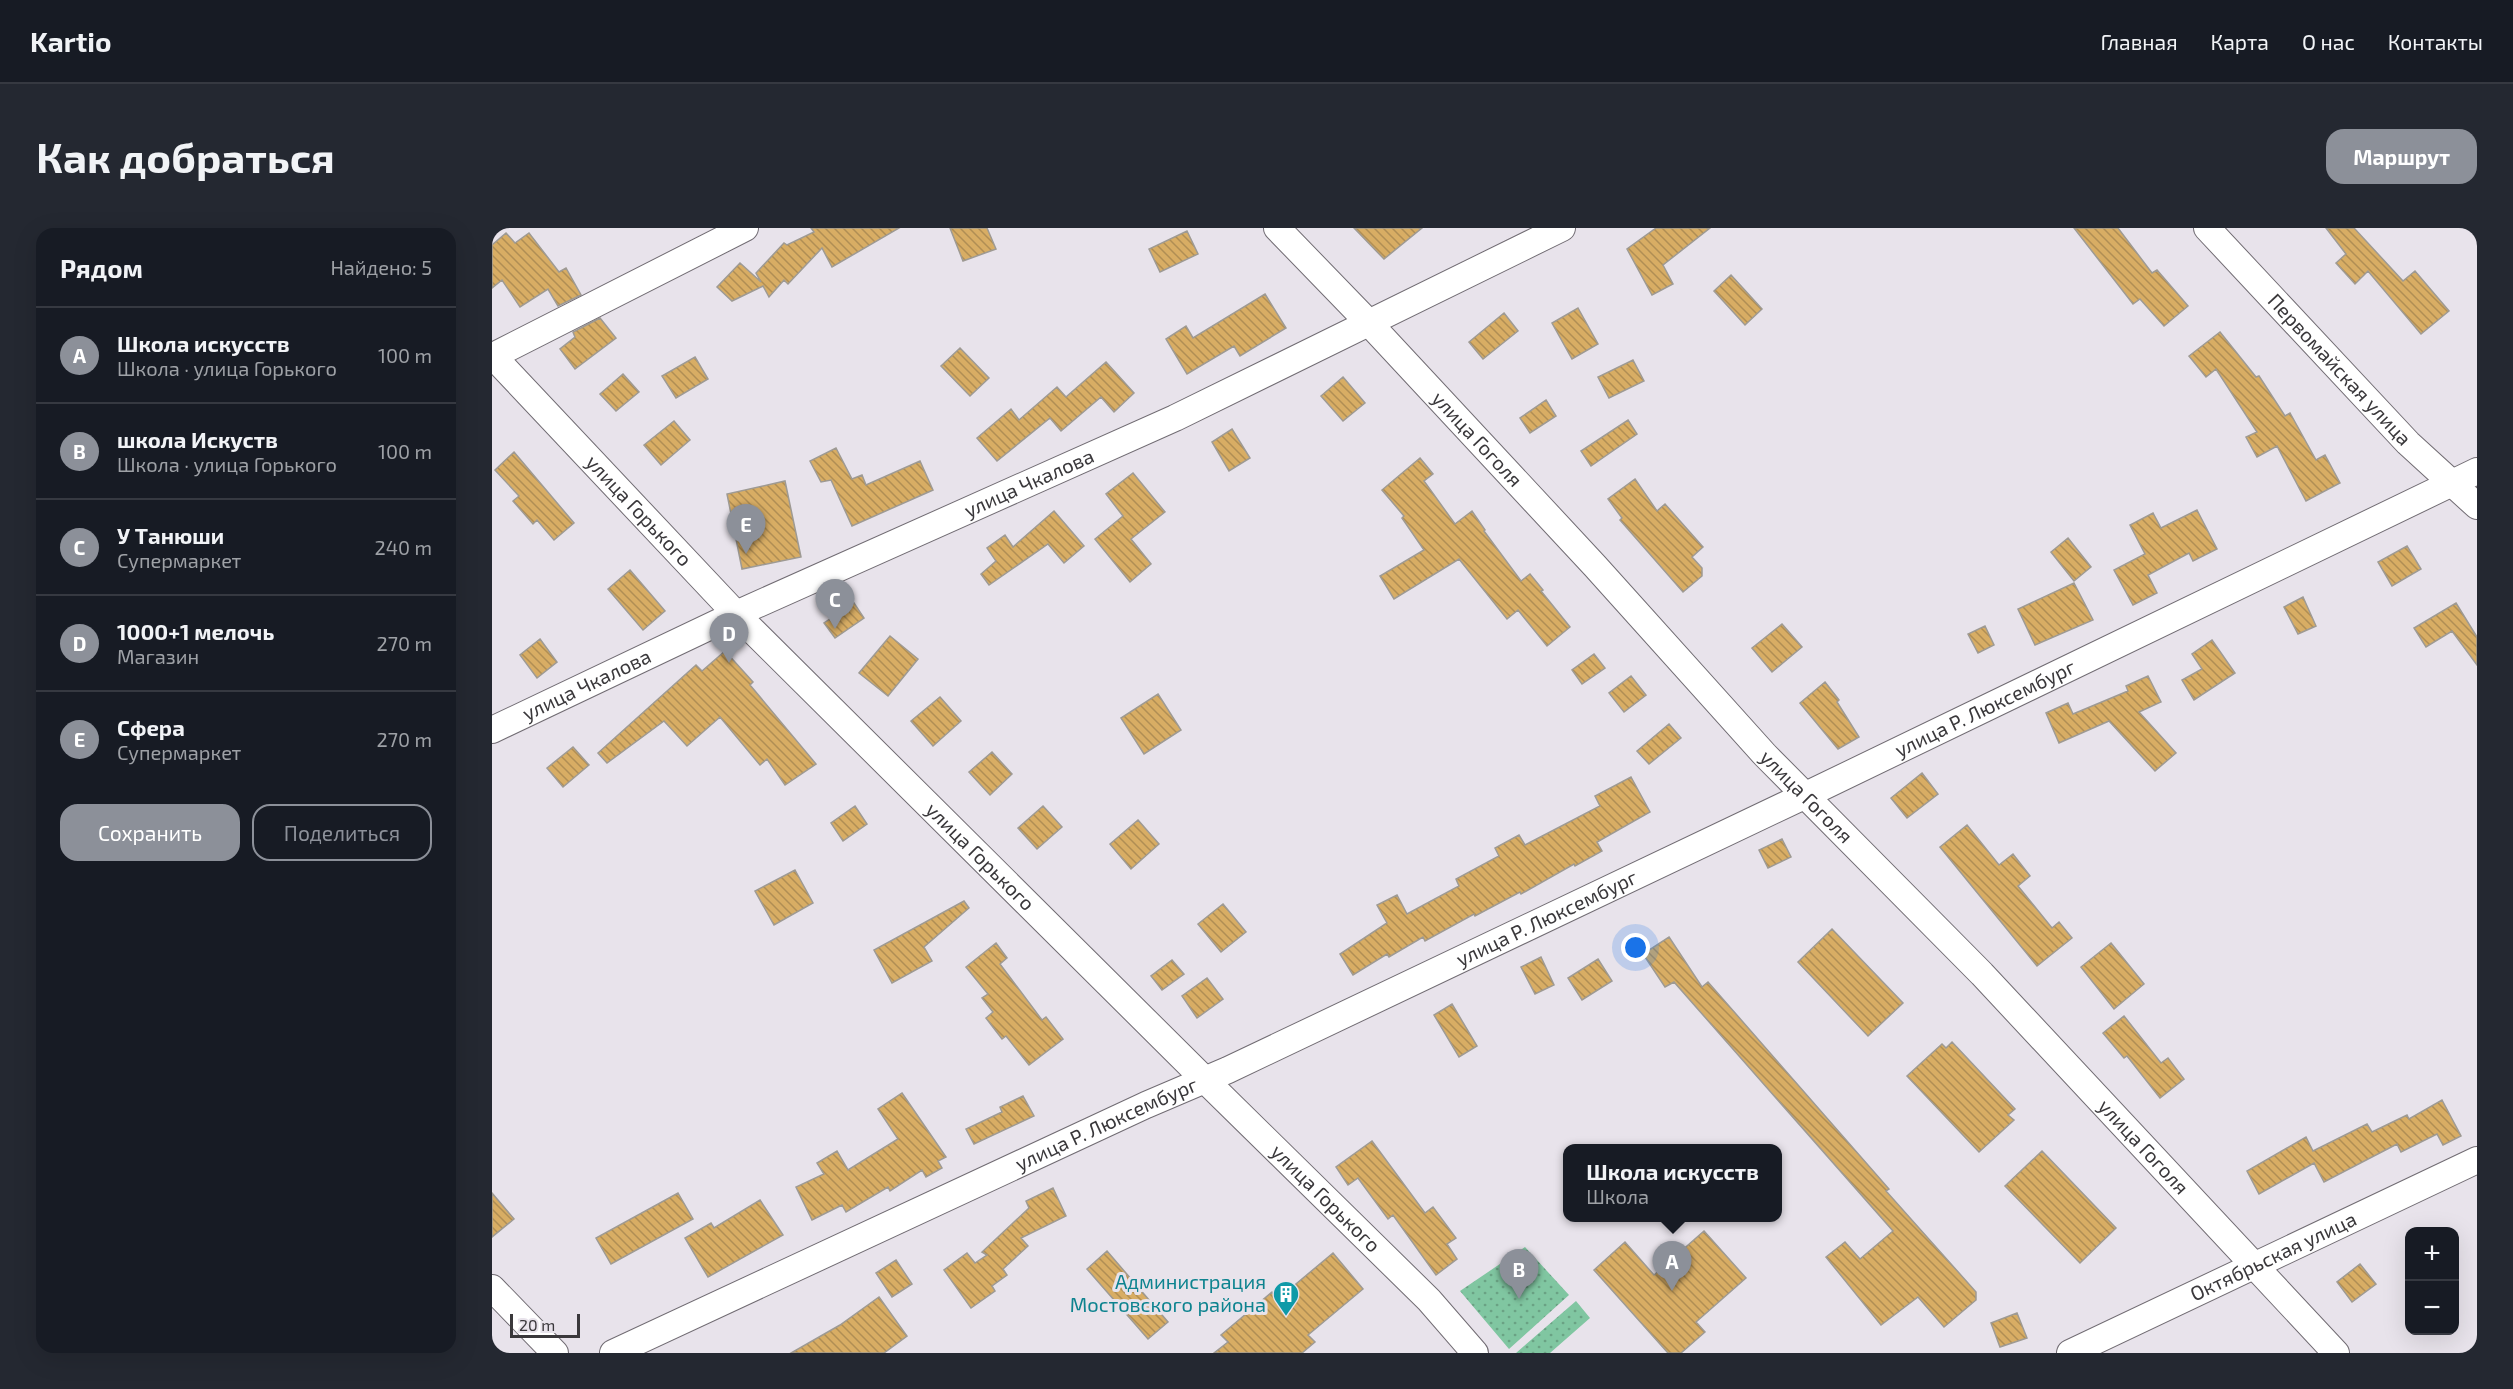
<!DOCTYPE html>
<html lang="ru">
<head>
<meta charset="utf-8">
<style>
  :root { --surface:#171b24; --page:#242831; --text:#f1f3f6; --muted:#9ea1a6; --line:#363941; --accent:#8c9099 }
  body { margin:0; font-family:"Exo 2",sans-serif; background:var(--page); color:var(--text) }
  .controls { position:absolute; right:18px; bottom:18px; display:grid; overflow:hidden; border-radius:12px; box-shadow:0 6px 24px #0002 }
  .controls button { width:54px; height:54px; display:grid; place-items:center; padding:0; border:0; border-bottom:2px solid var(--line); background:var(--surface); color:var(--text); font:30px sans-serif }
  .scale { position:absolute; left:18px; bottom:15px; width:70px; box-sizing:border-box; padding-left:6px; border:3px solid #3a383b; border-top:0; font-size:16px; line-height:21px; white-space:nowrap; color:#3a383b; -webkit-text-stroke:4px #e8e3eb; paint-order:stroke }
  .you { position:absolute; left:1144px; top:720px; width:21px; height:21px; margin:-15px; border:4px solid #fff; border-radius:50%; background:#1a73e8; box-shadow:0 0 0 9px #1a73e833 }
  .badge { display:grid; place-items:center; width:39px; height:39px; border-radius:50%; background:var(--accent); color:#fff; font-size:20px; font-weight:700 }
  .pin { position:absolute; translate:-50% -50px; filter:drop-shadow(0 2px 3px #0008) }
  .pin::after { content:''; position:absolute; top:32px; width:21px; height:18px; background:inherit; clip-path:polygon(0 0,100% 0,50% 100%) }
  .popup { position:absolute; left:1071px; top:916px; width:219px; height:78px; box-sizing:border-box; display:grid; place-content:center; border-radius:12px; background:var(--surface); filter:drop-shadow(0 2px 4px #0005); font-size:20px; white-space:nowrap; color:var(--muted) }
  .popup b { font-size:22px; color:var(--text) }
  .popup::after { content:''; position:absolute; left:50%; top:100%; margin-left:-12px; border:12px solid transparent; border-top-color:var(--surface) }
  .list { margin:0; padding:0; list-style:none }
  h2 { display:flex; justify-content:space-between; align-items:center; height:78px; margin:0; padding:0 24px; font-size:26px }
  h2 small { font-size:20px; font-weight:400; color:var(--muted) }
  .list li { display:grid; grid-template-columns:39px 1fr auto; gap:18px; align-items:center; box-sizing:border-box; height:96px; padding:0 24px; border-top:2px solid var(--line) }
  .list b { display:block; font-size:22px; white-space:nowrap }
  .list p { margin:0; font-size:20px; white-space:nowrap; color:var(--muted) }
  .list em { font-size:20px; font-style:normal; color:var(--muted) }
  .actions { display:flex; gap:12px; padding:18px 24px }
  .actions a { flex:1; padding:14px 0; border:2px solid var(--accent); border-radius:18px; text-align:center; font-size:21px; color:var(--accent) }
  .actions .main { background:var(--accent); color:#fff }
  .map { position:relative; flex:none; width:1985px; height:1125px; overflow:hidden; border-radius:18px }
  header { display:flex; align-items:center; gap:36px; box-sizing:border-box; height:84px; padding:0 30px; background:var(--surface); border-bottom:2px solid var(--line) }
  header strong { font-size:28px }
  nav { display:flex; gap:33px; margin-inline-start:auto; font-size:21px }
  .intro { display:flex; align-items:center; justify-content:space-between; box-sizing:border-box; height:144px; padding:0 36px }
  h1 { margin:0; font-size:42px }
  .button { padding:15px 27px; border-radius:18px; background:var(--accent); color:#fff; font-size:21px; font-weight:700 }
  main { display:flex; gap:36px; padding:0 36px }
  aside { flex:1; background:var(--surface); border-radius:18px; box-shadow:0 6px 24px #0002 }
  .map>svg:first-child { display:block }
  .grass { fill:url(#grass-dots) }
  .building { fill:url(#building-back-hatch); stroke:#9e9a93; stroke-width:1.5 }
  .lines { fill:none; stroke-linecap:round; stroke-linejoin:round }
  .minor-casing { stroke:#716c73; stroke-width:28 }
  .minor { stroke:#fff; stroke-width:26 }
  .labels { text-anchor:middle; stroke-width:6; stroke-linejoin:round; paint-order:stroke }
  .street-label { font-size:20px; fill:#3a383b; stroke:#e8e3eb }
  .culture-label { font-size:20px; fill:#0d838f; stroke:#e8e3eb; text-anchor:end }
</style>
</head>
<body>
<header>
<strong>Kartio</strong>
<nav><a>Главная</a><a>Карта</a><a>О нас</a><a>Контакты</a></nav>
</header>
<div class="intro"><h1>Как добраться</h1><a class="button">Маршрут</a></div>
<main>
<aside>
<h2>Рядом<small>Найдено: 5</small></h2>
<ul class="list">
<li><span class="badge">A</span><div><b>Школа искусств</b><p>Школа · улица Горького</p></div><em>100 m</em></li>
<li><span class="badge">B</span><div><b>школа Искуств</b><p>Школа · улица Горького</p></div><em>100 m</em></li>
<li><span class="badge">C</span><div><b>У Танюши</b><p>Супермаркет</p></div><em>240 m</em></li>
<li><span class="badge">D</span><div><b>1000+1 мелочь</b><p>Магазин</p></div><em>270 m</em></li>
<li><span class="badge">E</span><div><b>Сфера</b><p>Супермаркет</p></div><em>270 m</em></li>
</ul>
<div class="actions"><a class="main">Сохранить</a><a>Поделиться</a></div>
</aside>
<div class="map">
<svg width="1985" height="1125" viewBox="0 0 1985 1125">
  <defs>
    <pattern id="grass-dots" width="8" height="8" patternUnits="userSpaceOnUse" patternTransform="scale(1.5)"><rect width="8" height="8" fill="#80c6a1"/><path d="M2 2h.1M6 6h.1" fill="none" stroke="#6aa284" stroke-width="1.8" stroke-linecap="round"/></pattern>
    <pattern id="building-back-hatch" width="6" height="6" patternUnits="userSpaceOnUse" patternTransform="scale(1.5)"><rect width="6" height="6" fill="#d8ad64"/><path d="M-1 5l2 2M0 0l6 6M5-1l2 2" fill="none" stroke="#b08e54"/></pattern>
  </defs>
  <rect width="100%" height="100%" fill="#e8e3eb"/>
  <path class="grass" d="M 1033,1019 L 1077,1067 L 1017,1121 L 968,1063 Z
    M 1084,1073 L 1098,1090 L 1058,1125 L 1024,1125 Z"/>
  <path class="building" d="M 319,0 L 407,0 L 340,39 L 330,20 L 296,56 L 292,52 L 277,69 L 271,58 L 240,73 L 225,59 L 248,35 L 269,54 L 264,45 L 292,15 L 295,17 L 322,4 Z
    M 458,0 L 495,0 L 504,21 L 471,33 Z
    M 862,0 L 930,0 L 892,31 Z
    M 1164,0 L 1218,0 L 1171,37 L 1181,56 L 1160,67 L 1135,21 Z
    M 1582,0 L 1626,0 L 1660,45 L 1665,42 L 1696,78 L 1672,98 L 1648,71 L 1641,76 Z
    M 1834,0 L 1862,0 L 1911,53 L 1923,43 L 1957,83 L 1929,106 L 1876,43 L 1863,56 L 1844,35 L 1854,26 Z
    M 695,3 L 706,26 L 668,44 L 657,21 Z
    M 14,5 L 23,15 L 37,5 L 67,44 L 74,40 L 89,67 L 66,78 L 56,61 L 28,79 L 10,52 L 0,60 L 0,17 Z
    M 1239,47 L 1270,81 L 1253,97 L 1222,63 Z
    M 773,66 L 794,100 L 748,128 L 742,118 L 695,146 L 674,111 L 694,98 L 701,110 Z
    M 1086,80 L 1106,116 L 1080,131 L 1060,95 Z
    M 1012,85 L 1026,103 L 991,131 L 977,114 Z
    M 108,90 L 124,110 L 83,141 L 68,121 L 83,109 L 81,104 Z
    M 1728,104 L 1764,149 L 1767,148 L 1793,188 L 1798,185 L 1824,232 L 1833,227 L 1848,255 L 1814,273 L 1785,218 L 1765,229 L 1754,209 L 1765,204 L 1724,141 L 1714,149 L 1697,128 Z
    M 468,120 L 497,150 L 478,168 L 449,138 Z
    M 203,129 L 216,151 L 184,170 L 170,148 Z
    M 1141,132 L 1152,153 L 1117,170 L 1106,149 Z
    M 614,134 L 642,165 L 622,184 L 609,169 L 569,203 L 558,190 L 505,233 L 485,210 L 519,181 L 527,192 L 565,159 L 574,169 Z
    M 131,146 L 147,164 L 124,183 L 108,166 Z
    M 851,149 L 873,175 L 851,193 L 829,168 Z
    M 1054,172 L 1064,188 L 1038,205 L 1028,190 Z
    M 1136,192 L 1145,206 L 1099,238 L 1089,223 Z
    M 182,193 L 198,212 L 169,237 L 152,217 Z
    M 740,201 L 758,230 L 737,243 L 720,214 Z
    M 344,220 L 360,251 L 370,247 L 374,257 L 428,233 L 441,262 L 360,298 L 339,252 L 329,254 L 318,233 Z
    M 22,224 L 82,295 L 62,312 L 45,292 L 41,296 L 21,273 L 27,268 L 3,242 Z
    M 928,230 L 941,246 L 932,253 L 963,296 L 980,283 L 993,302 L 992,303 L 1029,353 L 1038,346 L 1051,362 L 1049,363 L 1078,399 L 1055,418 L 1026,382 L 1015,391 L 967,331 L 902,371 L 888,348 L 932,322 L 910,290 L 912,288 L 890,262 Z
    M 641,245 L 673,284 L 639,311 L 659,336 L 638,354 L 603,311 L 631,288 L 614,266 Z
    M 1143,251 L 1165,283 L 1173,276 L 1211,319 L 1200,329 L 1210,340 L 1210,348 L 1191,364 L 1128,292 L 1130,290 L 1116,271 Z
    M 293,253 L 309,329 L 250,341 L 235,266 Z
    M 1705,282 L 1725,321 L 1701,333 L 1697,325 L 1656,347 L 1665,365 L 1641,377 L 1622,342 L 1653,326 L 1638,297 L 1661,285 L 1669,300 Z
    M 562,283 L 592,318 L 572,335 L 556,316 L 497,357 L 489,346 L 504,333 L 495,320 L 513,307 L 521,319 Z
    M 1576,310 L 1599,339 L 1582,353 L 1559,324 Z
    M 1915,318 L 1929,341 L 1900,358 L 1886,334 Z
    M 138,342 L 173,383 L 151,402 L 116,361 Z
    M 1582,355 L 1601,392 L 1543,417 L 1526,381 Z
    M 1811,369 L 1824,398 L 1806,406 L 1792,379 Z
    M 362,375 L 372,390 L 343,410 L 332,395 Z
    M 1964,375 L 1985,409 L 1985,437 L 1960,403 L 1934,419 L 1922,400 Z
    M 1290,396 L 1310,419 L 1280,444 L 1260,420 Z
    M 1493,398 L 1502,417 L 1486,425 L 1476,406 Z
    M 398,408 L 426,431 L 396,468 L 367,445 Z
    M 48,411 L 65,434 L 45,450 L 28,427 Z
    M 1720,412 L 1743,445 L 1702,472 L 1690,452 L 1710,441 L 1700,426 Z
    M 233,423 L 261,454 L 258,457 L 324,536 L 293,557 L 275,531 L 268,537 L 228,489 L 195,518 L 172,493 L 115,535 L 106,525 L 204,437 L 210,443 Z
    M 1102,426 L 1113,440 L 1090,456 L 1080,442 Z
    M 1139,448 L 1154,467 L 1132,484 L 1117,465 Z
    M 1656,448 L 1669,474 L 1647,484 L 1684,525 L 1663,543 L 1617,493 L 1567,515 L 1554,485 L 1576,475 L 1581,486 L 1636,463 L 1634,458 Z
    M 1333,454 L 1347,472 L 1345,474 L 1367,509 L 1346,521 L 1308,475 Z
    M 666,466 L 689,502 L 652,526 L 629,490 Z
    M 448,469 L 469,493 L 441,518 L 419,493 Z
    M 1177,496 L 1189,510 L 1157,536 L 1145,523 Z
    M 81,519 L 97,537 L 71,559 L 55,540 Z
    M 500,524 L 520,546 L 498,567 L 477,544 Z
    M 1430,545 L 1446,566 L 1415,590 L 1399,570 Z
    M 1139,549 L 1158,584 L 1105,614 L 1110,623 L 1083,638 L 1082,636 L 1029,666 L 1028,664 L 983,688 L 982,686 L 933,713 L 931,709 L 897,729 L 895,726 L 861,747 L 848,726 L 895,695 L 885,677 L 905,667 L 915,686 L 967,658 L 964,651 L 1007,628 L 1003,620 L 1027,607 L 1033,617 L 1108,578 L 1103,568 Z
    M 363,578 L 375,596 L 351,613 L 339,595 Z
    M 551,578 L 570,599 L 545,621 L 526,600 Z
    M 646,592 L 667,616 L 639,641 L 618,616 Z
    M 1475,597 L 1507,637 L 1521,626 L 1538,648 L 1526,658 L 1560,700 L 1567,694 L 1580,710 L 1545,738 L 1448,619 Z
    M 1290,611 L 1299,629 L 1276,640 L 1267,622 Z
    M 303,642 L 321,675 L 282,697 L 263,663 Z
    M 472,673 L 477,680 L 432,719 L 440,733 L 400,755 L 382,722 Z
    M 731,676 L 754,704 L 729,724 L 706,696 Z
    M 1340,701 L 1411,775 L 1376,808 L 1306,734 Z
    M 1177,709 L 1210,759 L 1216,754 L 1397,961 L 1394,963 L 1484,1064 L 1484,1072 L 1452,1099 L 1426,1069 L 1389,1097 L 1334,1029 L 1353,1014 L 1368,1031 L 1401,1003 L 1182,754 L 1173,759 L 1151,726 Z
    M 504,715 L 515,730 L 508,736 L 550,792 L 554,789 L 571,811 L 537,837 L 514,808 L 510,811 L 494,790 L 501,784 L 490,770 L 496,766 L 474,739 Z
    M 1619,715 L 1652,756 L 1622,781 L 1589,739 Z
    M 1049,729 L 1062,757 L 1043,766 L 1029,739 Z
    M 1106,731 L 1120,753 L 1090,772 L 1076,750 Z
    M 680,732 L 692,746 L 670,762 L 659,748 Z
    M 715,750 L 731,771 L 705,790 L 690,768 Z
    M 960,776 L 985,818 L 967,829 L 942,787 Z
    M 1632,788 L 1669,835 L 1676,830 L 1692,851 L 1668,870 L 1635,828 L 1632,830 L 1611,805 Z
    M 1460,814 L 1523,881 L 1516,887 L 1522,892 L 1487,924 L 1415,848 L 1450,816 L 1454,820 Z
    M 410,865 L 454,929 L 446,933 L 450,940 L 434,949 L 430,942 L 398,963 L 396,959 L 354,984 L 350,977 L 320,992 L 304,959 L 332,946 L 325,935 L 345,923 L 356,942 L 406,911 L 386,881 Z
    M 531,868 L 542,888 L 482,916 L 474,901 L 510,884 L 508,879 Z
    M 1950,872 L 1969,908 L 1951,917 L 1945,906 L 1909,924 L 1905,916 L 1832,954 L 1822,935 L 1767,966 L 1755,943 L 1814,909 L 1821,923 L 1875,896 L 1880,904 L 1915,887 L 1917,891 Z
    M 880,913 L 933,985 L 941,979 L 964,1010 L 955,1016 L 965,1031 L 944,1047 L 901,987 L 896,991 L 866,950 L 856,957 L 844,939 Z
    M 1550,923 L 1624,1000 L 1588,1035 L 1513,958 Z
    M 561,960 L 574,988 L 529,1010 L 536,1018 L 511,1041 L 515,1047 L 500,1058 L 503,1063 L 479,1080 L 452,1042 L 475,1025 L 483,1035 L 495,1027 L 490,1024 L 537,980 L 534,973 Z
    M 0,965 L 22,991 L 0,1009 Z
    M 186,965 L 201,991 L 119,1036 L 104,1010 Z
    M 268,972 L 291,1007 L 216,1049 L 193,1010 L 219,995 L 222,1000 Z
    M 1212,1003 L 1254,1050 L 1204,1094 L 1213,1104 L 1189,1125 L 1176,1125 L 1102,1042 L 1133,1014 L 1162,1047 Z
    M 615,1023 L 676,1094 L 656,1111 L 595,1041 Z
    M 841,1025 L 871,1061 L 816,1107 L 823,1114 L 810,1125 L 722,1125 L 736,1114 L 729,1107 L 780,1064 L 786,1071 Z
    M 404,1032 L 420,1056 L 400,1069 L 384,1045 Z
    M 1868,1036 L 1884,1056 L 1860,1074 L 1845,1054 Z
    M 387,1069 L 415,1108 L 392,1125 L 299,1125 L 348,1097 Z
    M 1525,1085 L 1535,1110 L 1508,1119 L 1499,1095 Z"/>
  <g class="lines">
    <g class="minor-casing">
      <g id="minor">
        <path id="s1" d="M 785,0 L 876,94 L 1103,338 L 1273,527 L 1490,746 L 1844,1125"/>
        <path id="s2" d="M 1715,0 L 1916,215 L 1985,278"/>
        <path id="s3" d="M 0,127 L 244,386 L 712,851 L 937,1072 L 983,1125"/>
        <path d="M 1,128 L 253,0"/>
        <path id="s4" d="M 0,502 L 244,386 L 683,190 L 1070,0"/>
        <path d="M 0,1060 L 63,1125"/>
        <path id="s5" d="M 121,1125 L 654,877 L 736,842 L 1314,567 L 1985,243"/>
        <path id="s6" d="M 1578,1125 L 1985,932"/>
      </g>
    </g>
    <use href="#minor" class="minor"/>
  </g>
  <defs>
    <g id="building-pin" transform="scale(1.35)"><path d="M0 17L-7.5 6A9.5 9.5 0 1 1 7.5 6Z" fill="#0f9aa8" stroke="#e8e3eb"/><path d="M-4-6H4V6H1V3H-1V6H-4ZM-2.5-4.3h1.7v1.8h-1.7ZM.8-4.3h1.7v1.8H.8ZM-2.5-1h1.7V.8h-1.7ZM.8-1h1.7V.8H.8Z" fill="#fff"/></g>
  </defs>
  <g fill-rule="evenodd">
    <use href="#building-pin" x="794" y="1066"/>
  </g>
  <g class="labels">
    <g class="street-label">
      <text dy="7" stroke="none"><textPath href="#s2" startOffset="194">Первомайская улица</textPath></text>
      <text dy="7" stroke="none"><textPath href="#s1" startOffset="291">улица Гоголя</textPath></text>
      <text dy="7" stroke="none"><textPath href="#s4" startOffset="591">улица Чкалова</textPath></text>
      <text dy="7" stroke="none"><textPath href="#s3" startOffset="214">улица Горького</textPath></text>
      <text dy="7" stroke="none"><textPath href="#s4" startOffset="105">улица Чкалова</textPath></text>
      <text dy="7" stroke="none"><textPath href="#s5" startOffset="1516">улица Р. Люксембург</textPath></text>
      <text dy="7" stroke="none"><textPath href="#s1" startOffset="777">улица Гоголя</textPath></text>
      <text dy="7" stroke="none"><textPath href="#s3" startOffset="700">улица Горького</textPath></text>
      <text dy="7" stroke="none"><textPath href="#s5" startOffset="1030">улица Р. Люксембург</textPath></text>
      <text dy="7" stroke="none"><textPath href="#s5" startOffset="544">улица Р. Люксембург</textPath></text>
      <text dy="7" stroke="none"><textPath href="#s1" startOffset="1263">улица Гоголя</textPath></text>
      <text dy="7" stroke="none"><textPath href="#s3" startOffset="1186">улица Горького</textPath></text>
      <text dy="7" stroke="none"><textPath href="#s6" startOffset="225">Октябрьская улица</textPath></text>
    </g>
    <g class="culture-label">
      <text x="774" y="1061">Администрация<tspan x="774" dy="23">Мостовского района</tspan></text>
    </g>
  </g>
</svg>
<div class="controls">
<button>+</button>
<button>−</button>
</div>
<div class="scale">20 m</div>
<div class="you"></div>
<div class="pin badge" style="left:1180px;top:1063px">A</div>
<div class="popup"><b>Школа искусств</b>Школа</div>
<div class="pin badge" style="left:1027px;top:1071px">B</div>
<div class="pin badge" style="left:343px;top:401px">C</div>
<div class="pin badge" style="left:237px;top:435px">D</div>
<div class="pin badge" style="left:254px;top:326px">E</div>
</div>
</main>
</body>
</html>
